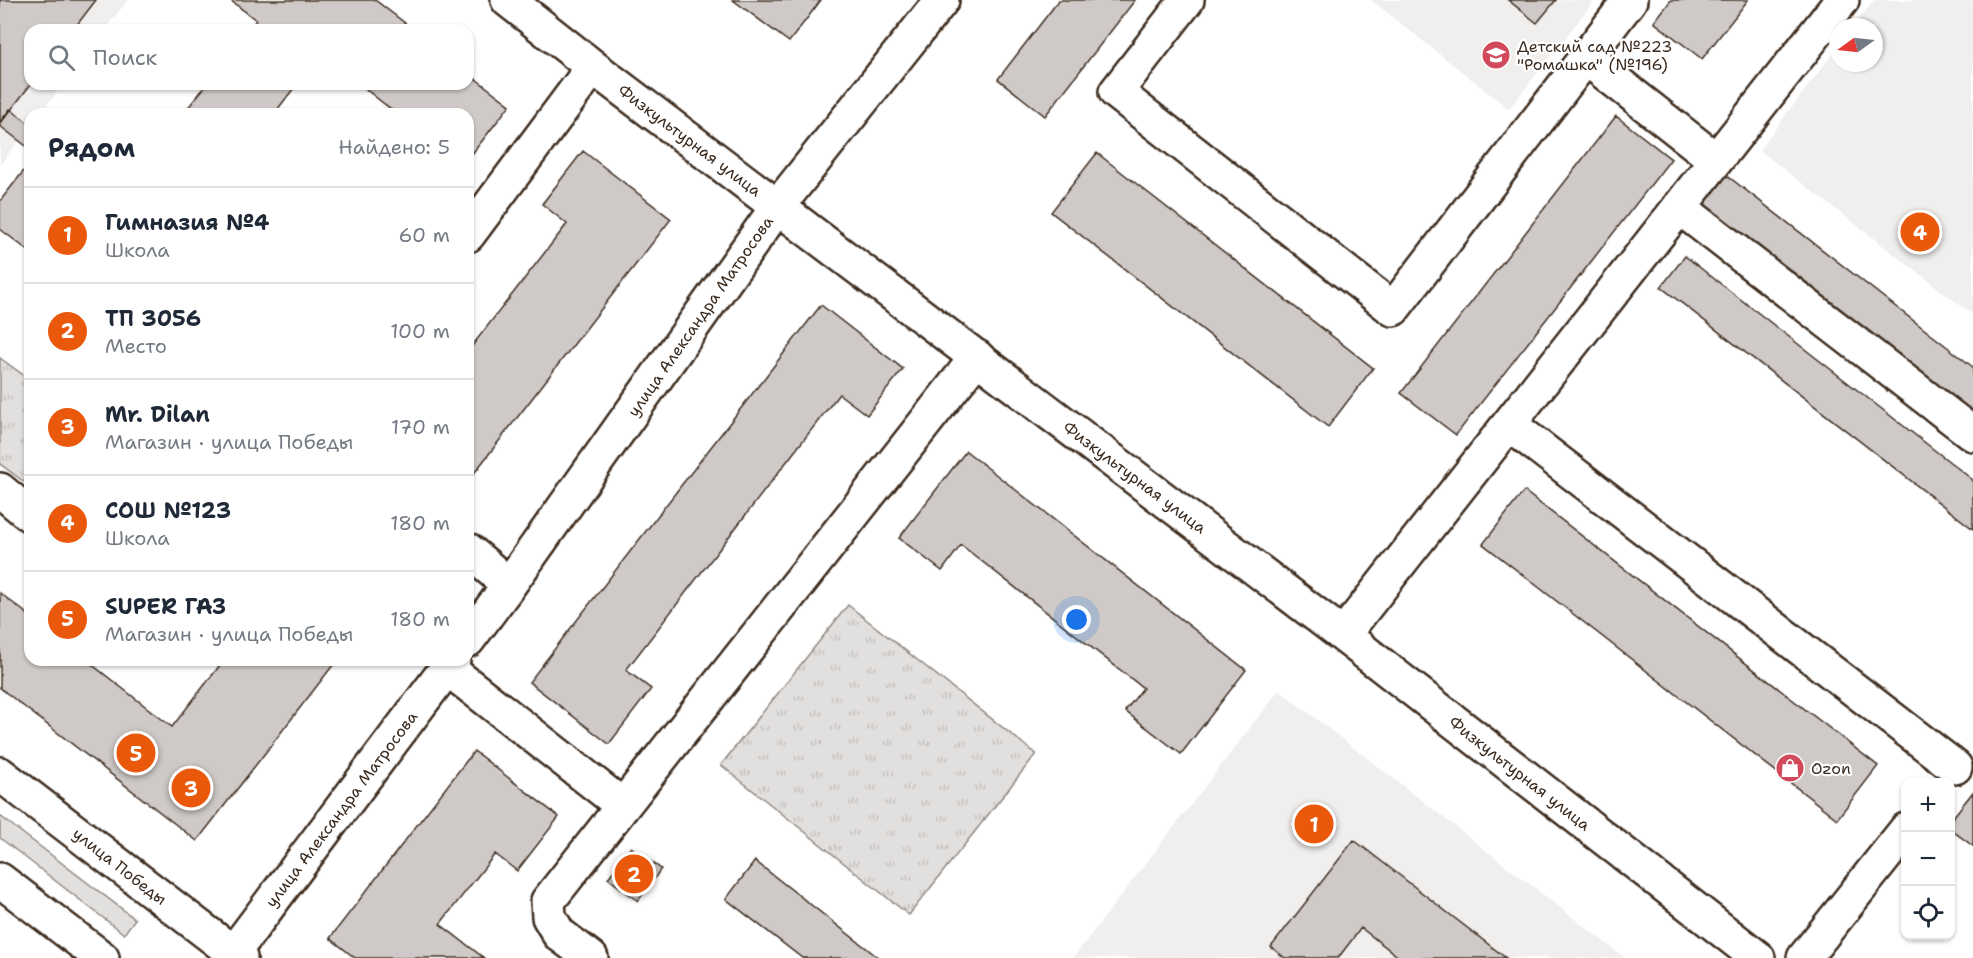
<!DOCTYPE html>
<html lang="ru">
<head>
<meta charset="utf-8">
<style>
  :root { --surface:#fff; --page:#f6f6f7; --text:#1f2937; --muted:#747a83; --line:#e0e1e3; --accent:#ea580c }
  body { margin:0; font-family:"Shantell Sans",sans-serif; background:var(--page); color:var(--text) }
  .controls { position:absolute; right:18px; bottom:18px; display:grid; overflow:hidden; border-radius:12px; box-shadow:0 2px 4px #0004 }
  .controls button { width:54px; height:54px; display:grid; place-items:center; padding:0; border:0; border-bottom:2px solid var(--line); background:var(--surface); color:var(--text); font:30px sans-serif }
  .compass { position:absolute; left:1829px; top:18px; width:54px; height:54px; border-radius:50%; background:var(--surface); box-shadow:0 2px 4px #0004; rotate:255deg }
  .you { position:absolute; left:1077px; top:620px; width:21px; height:21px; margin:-15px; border:4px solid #fff; border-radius:50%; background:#1a73e8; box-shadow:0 0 0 9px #1a73e833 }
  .badge { display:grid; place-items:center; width:39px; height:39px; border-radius:50%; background:var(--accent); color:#fff; font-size:20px; font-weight:700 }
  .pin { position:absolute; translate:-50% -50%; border:3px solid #fff; box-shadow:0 2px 6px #0006 }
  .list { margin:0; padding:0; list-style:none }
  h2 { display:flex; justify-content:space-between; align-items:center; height:78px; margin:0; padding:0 24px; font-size:26px }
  h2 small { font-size:20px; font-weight:400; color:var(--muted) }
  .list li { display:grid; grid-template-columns:39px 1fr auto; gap:18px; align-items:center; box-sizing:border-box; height:96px; padding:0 24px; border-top:2px solid var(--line) }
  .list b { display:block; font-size:22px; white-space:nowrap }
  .list p { margin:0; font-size:20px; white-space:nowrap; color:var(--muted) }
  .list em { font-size:20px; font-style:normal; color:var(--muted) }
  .icon { flex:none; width:33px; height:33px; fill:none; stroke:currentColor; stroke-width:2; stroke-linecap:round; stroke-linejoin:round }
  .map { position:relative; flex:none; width:1973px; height:958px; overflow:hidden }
  .search { position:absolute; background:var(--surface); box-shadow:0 2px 4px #0004; left:24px; top:24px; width:450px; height:66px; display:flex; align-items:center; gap:15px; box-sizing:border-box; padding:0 21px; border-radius:18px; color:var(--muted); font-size:22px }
  .panel { position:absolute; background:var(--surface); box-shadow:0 2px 4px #0004; left:24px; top:108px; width:450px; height:558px; border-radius:18px }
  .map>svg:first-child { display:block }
  .built { fill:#f1efee }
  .grass { fill:#e2e0de; stroke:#8e857e; stroke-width:1.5 }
  .park { fill:url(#park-tufts); stroke:#8e857e; stroke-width:1.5 }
  .building { fill:#cfcac7; stroke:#3b2a1e; stroke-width:1.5 }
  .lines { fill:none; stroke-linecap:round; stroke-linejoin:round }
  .minor-casing { stroke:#3b2a1e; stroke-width:38 }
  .major-casing { stroke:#3b2a1e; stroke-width:38 }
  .minor { stroke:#fff; stroke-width:33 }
  .major { stroke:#fff; stroke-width:33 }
  .labels { text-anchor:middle; stroke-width:4.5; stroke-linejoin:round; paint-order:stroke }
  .poi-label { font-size:16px; fill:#3b2a1e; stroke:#fff; text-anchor:start }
  .street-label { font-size:16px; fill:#3b2a1e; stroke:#fff }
</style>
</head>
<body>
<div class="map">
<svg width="1973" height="958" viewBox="0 0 1973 958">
  <defs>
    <pattern id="park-tufts" width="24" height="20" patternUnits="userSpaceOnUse" patternTransform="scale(1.5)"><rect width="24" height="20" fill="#e2e0de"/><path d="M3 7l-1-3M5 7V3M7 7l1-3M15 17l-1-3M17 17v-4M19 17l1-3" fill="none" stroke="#c3c0be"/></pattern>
  </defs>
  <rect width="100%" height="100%" fill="#fff"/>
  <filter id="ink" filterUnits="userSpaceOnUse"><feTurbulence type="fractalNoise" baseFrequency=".0167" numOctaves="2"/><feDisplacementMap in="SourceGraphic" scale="12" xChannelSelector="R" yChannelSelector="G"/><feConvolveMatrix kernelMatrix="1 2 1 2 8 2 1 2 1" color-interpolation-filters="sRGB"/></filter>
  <g filter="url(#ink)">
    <path class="built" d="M 0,0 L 128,0 L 104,30 L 30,30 L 30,84 L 63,84 L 40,114 L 30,114 L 30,126 L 0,165 Z
      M 1371,0 L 1595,0 L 1509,109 Z
      M 1874,0 L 1973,0 L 1973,315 L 1759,150 L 1838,47 L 1838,63 L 1874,63 L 1874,27 L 1853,27 Z
      M 1279,690 L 1625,958 L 1073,958 Z"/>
    <path class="grass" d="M 0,816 L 135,919 L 124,934 L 0,838 Z"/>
    <path class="park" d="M 0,358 L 30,380 L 30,486 L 0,464 Z
      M 848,605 L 1036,754 L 909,915 L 721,765 Z"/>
    <path class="building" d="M 0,0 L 96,0 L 73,30 L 30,30 L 31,84 L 0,124 Z
      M 230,0 L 375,0 L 414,30 L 249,30 L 256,20 Z
      M 733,0 L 821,0 L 789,42 Z
      M 1059,0 L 1135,0 L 1045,116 L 998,79 Z
      M 1508,0 L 1556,0 L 1537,23 Z
      M 1671,0 L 1748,0 L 1702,59 L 1654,22 Z
      M 468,73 L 510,105 L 468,159 L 468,114 L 397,114 L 359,84 L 468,84 Z
      M 207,84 L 297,84 L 274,114 L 183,114 Z
      M 10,109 L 30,124 L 30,149 L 0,126 L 0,122 Z
      M 1616,116 L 1671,159 L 1456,435 L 1401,393 Z
      M 583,151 L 671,219 L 468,481 L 468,351 L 567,224 L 542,204 Z
      M 1097,153 L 1373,368 L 1328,427 L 1051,212 Z
      M 30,163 L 30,252 L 0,229 L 0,201 Z
      M 1725,174 L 1973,367 L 1973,415 L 1702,204 Z
      M 1685,256 L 1973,480 L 1973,529 L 1661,287 Z
      M 821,305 L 903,369 L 867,415 L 839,394 L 626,670 L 651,689 L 609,744 L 529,682 Z
      M 966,451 L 1246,670 L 1181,754 L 1125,711 L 1143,688 L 961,545 L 942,571 L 899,538 Z
      M 1524,491 L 1878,766 L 1837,819 L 1483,544 Z
      M 0,593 L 30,616 L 30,660 L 86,660 L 172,727 L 224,660 L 337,660 L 197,841 L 0,688 Z
      M 474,751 L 559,817 L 517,871 L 495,854 L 440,924 L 484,958 L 355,958 L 330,938 Z
      M 1973,792 L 1973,846 L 1950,829 L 1950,821 Z
      M 1354,840 L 1506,958 L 1400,958 L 1361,928 L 1338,958 L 1285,958 L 1271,947 Z
      M 631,847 L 661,869 L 638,901 L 608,878 Z
      M 755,861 L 879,958 L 802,958 L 726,899 Z"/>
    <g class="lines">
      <g class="minor-casing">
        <path id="minor" d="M 508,0 L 593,67 L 1343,635 L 1758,958
          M 1187,0 L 1116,92 L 1393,309 L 1630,0
          M 1586,58 L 1716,160
          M 1679,207 L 1973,434
          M 468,235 L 593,67
          M 1509,424 L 1955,767
          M 0,490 L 30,515
          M 468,550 L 509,585
          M 1343,635 L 1842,0
          M 468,640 L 509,585 L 778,206 L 942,0
          M 447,668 L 623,806
          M 233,953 L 453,660
          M 591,958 L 559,934 L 549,917 L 548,901 L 977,357
          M 1804,958 L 1906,830"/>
      </g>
      <g class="major-casing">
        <path id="major" d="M 0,774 L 240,958
          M 0,880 L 102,958"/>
      </g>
      <use href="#minor" class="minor"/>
      <use href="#major" class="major"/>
    </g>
  </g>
  <defs>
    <g id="school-disc" transform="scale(1.5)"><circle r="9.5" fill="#d1495b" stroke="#fff"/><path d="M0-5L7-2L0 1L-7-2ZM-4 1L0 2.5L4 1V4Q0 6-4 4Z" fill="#fff"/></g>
    <g id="shop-disc" transform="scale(1.5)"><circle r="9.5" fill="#d1495b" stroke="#fff"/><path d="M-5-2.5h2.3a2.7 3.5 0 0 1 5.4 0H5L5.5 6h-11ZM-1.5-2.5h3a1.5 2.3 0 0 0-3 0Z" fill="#fff"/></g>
  </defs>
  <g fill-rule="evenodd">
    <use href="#school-disc" x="1496" y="55"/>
    <use href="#shop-disc" x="1790" y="768"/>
  </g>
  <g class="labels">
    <g class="poi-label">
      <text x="1517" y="52">Детский сад №223<tspan x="1517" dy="18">"Ромашка" (№196)</tspan></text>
      <text x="1811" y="774">Ozon</text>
    </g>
    <g class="street-label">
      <text transform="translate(690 140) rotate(37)" y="6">Физкультурная улица</text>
      <text transform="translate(700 316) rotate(-55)" y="6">улица Александра Матросова</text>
      <text transform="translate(1135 477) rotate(37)" y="6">Физкультурная улица</text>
      <text transform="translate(1520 773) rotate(38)" y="6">Физкультурная улица</text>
      <text transform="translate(341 809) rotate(-53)" y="6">улица Александра Матросова</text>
      <text transform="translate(120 866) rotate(38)" y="6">улица Победы</text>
    </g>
  </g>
</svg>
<div class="controls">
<button>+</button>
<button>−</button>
<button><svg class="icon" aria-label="locate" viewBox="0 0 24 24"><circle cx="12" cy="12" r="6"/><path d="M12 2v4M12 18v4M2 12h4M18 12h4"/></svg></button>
</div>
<svg class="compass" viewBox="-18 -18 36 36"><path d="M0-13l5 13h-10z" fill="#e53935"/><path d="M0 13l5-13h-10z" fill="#747a83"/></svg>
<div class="you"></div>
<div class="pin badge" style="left:1314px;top:824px">1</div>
<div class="pin badge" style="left:634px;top:874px">2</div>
<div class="pin badge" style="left:191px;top:788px">3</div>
<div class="pin badge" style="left:1920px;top:232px">4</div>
<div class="pin badge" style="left:136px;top:753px">5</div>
<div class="search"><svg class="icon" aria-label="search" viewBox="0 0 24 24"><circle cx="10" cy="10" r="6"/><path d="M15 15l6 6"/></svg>Поиск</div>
<section class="panel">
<h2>Рядом<small>Найдено: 5</small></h2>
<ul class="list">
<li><span class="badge">1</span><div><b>Гимназия №4</b><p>Школа</p></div><em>60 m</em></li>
<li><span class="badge">2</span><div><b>ТП 3056</b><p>Место</p></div><em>100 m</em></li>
<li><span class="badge">3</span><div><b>Mr. Dilan</b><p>Магазин · улица Победы</p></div><em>170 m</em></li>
<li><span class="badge">4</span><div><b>СОШ №123</b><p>Школа</p></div><em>180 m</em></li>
<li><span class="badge">5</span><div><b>SUPER ГАЗ</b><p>Магазин · улица Победы</p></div><em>180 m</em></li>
</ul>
</section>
</div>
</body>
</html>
